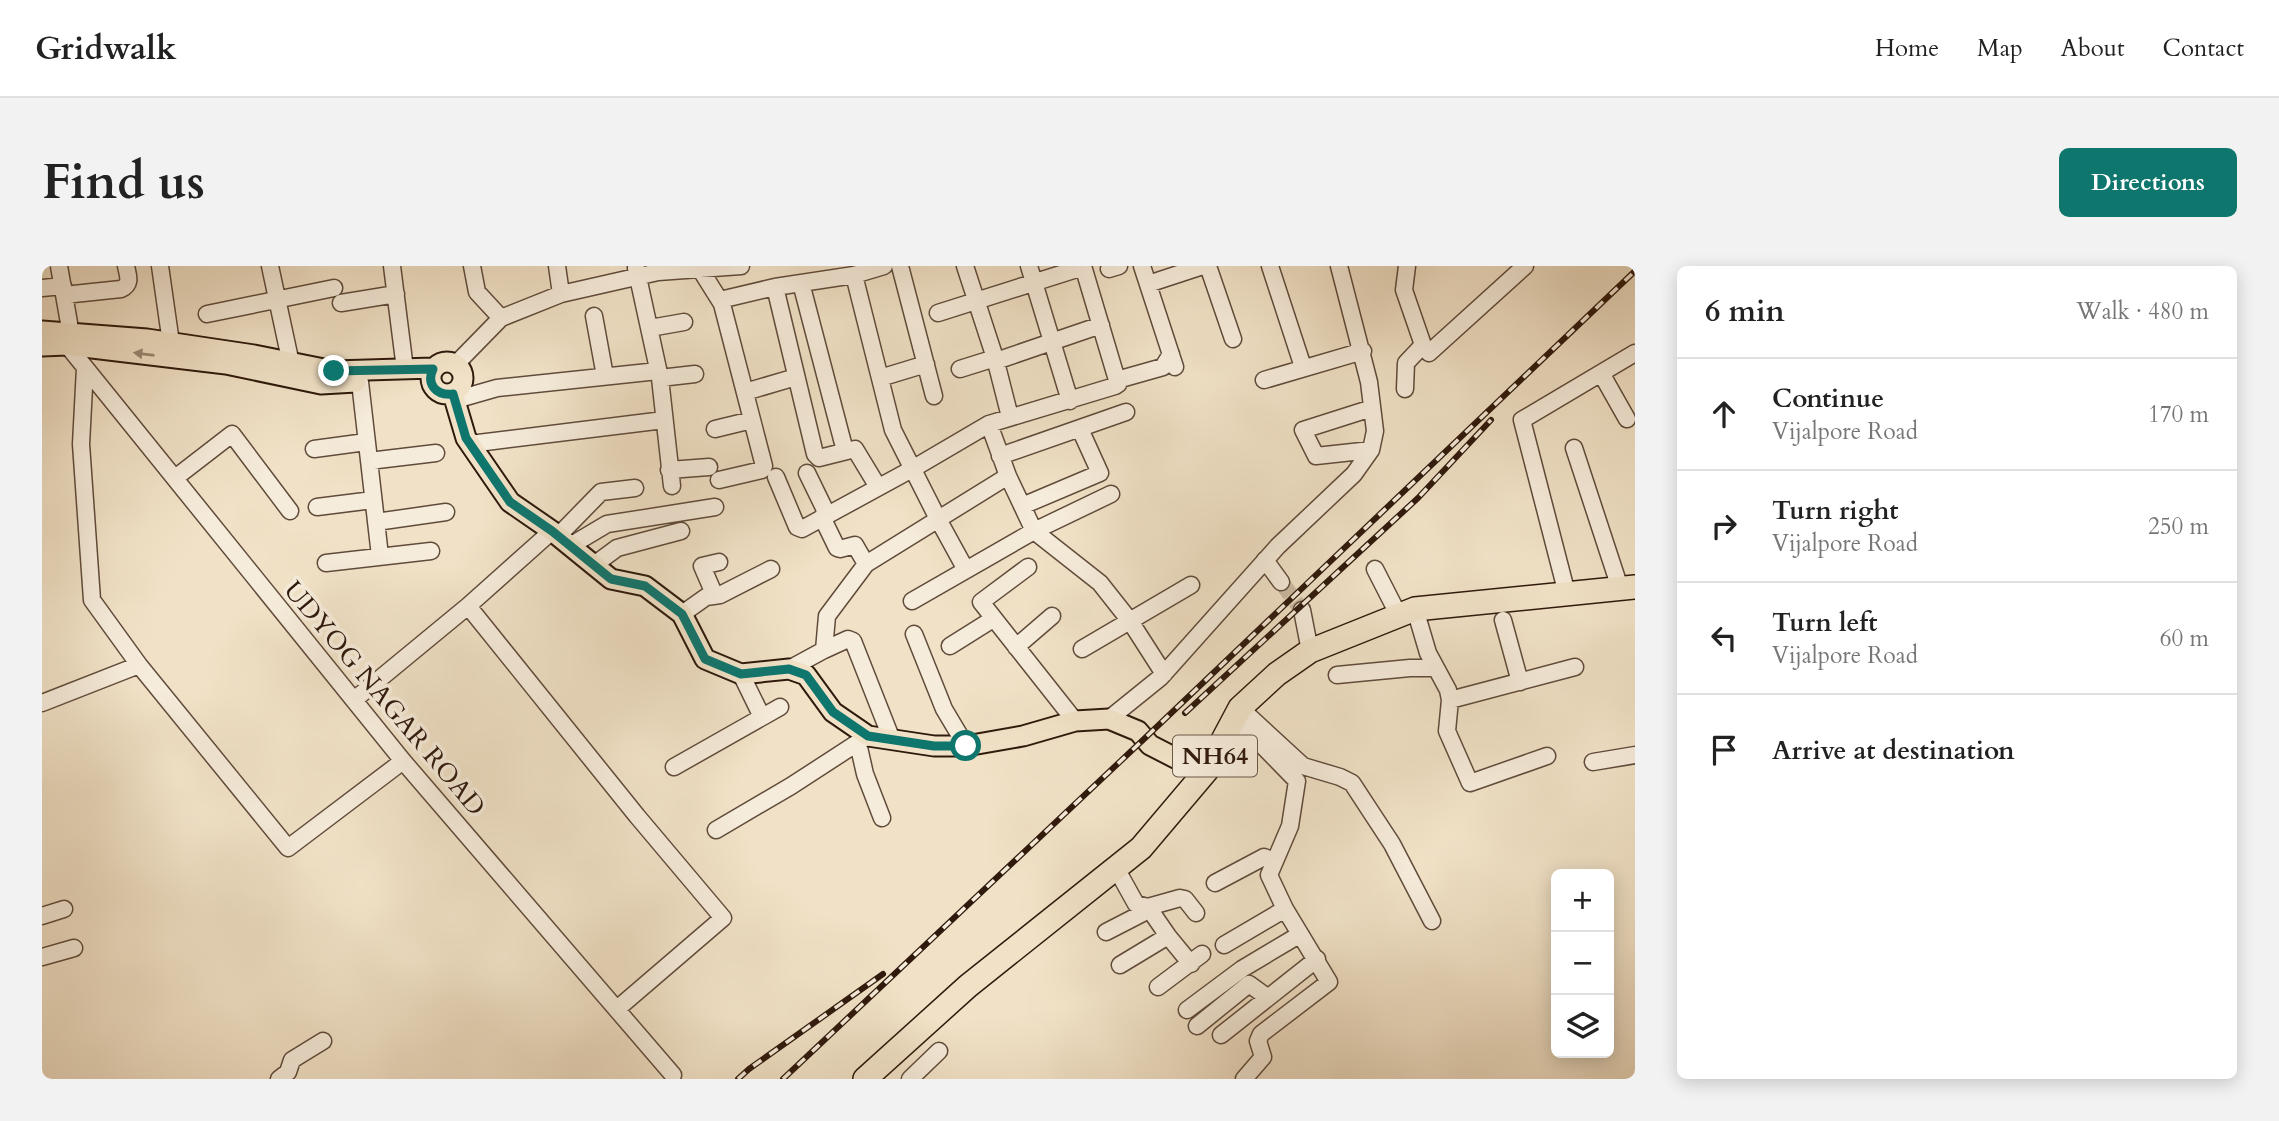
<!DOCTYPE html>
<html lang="en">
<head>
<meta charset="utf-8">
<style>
  :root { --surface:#fff; --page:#f2f2f2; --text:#222; --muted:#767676; --line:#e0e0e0; --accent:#0f766e }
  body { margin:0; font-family:Cardo,serif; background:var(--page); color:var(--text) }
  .controls { position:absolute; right:21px; bottom:21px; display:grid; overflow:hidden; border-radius:10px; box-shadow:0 4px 18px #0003 }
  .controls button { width:63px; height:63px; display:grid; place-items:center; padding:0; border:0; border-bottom:2px solid var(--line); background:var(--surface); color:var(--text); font:35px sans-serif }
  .stop { position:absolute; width:21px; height:21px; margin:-16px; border:5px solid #0f766e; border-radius:50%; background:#fff }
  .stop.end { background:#0f766e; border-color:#fff; box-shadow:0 2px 7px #0008 }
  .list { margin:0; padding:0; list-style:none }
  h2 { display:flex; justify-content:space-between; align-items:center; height:91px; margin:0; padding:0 28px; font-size:30px }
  h2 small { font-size:23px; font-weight:400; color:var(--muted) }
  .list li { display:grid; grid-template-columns:46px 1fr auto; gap:21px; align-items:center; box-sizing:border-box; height:112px; padding:0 28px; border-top:2px solid var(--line) }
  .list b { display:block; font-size:26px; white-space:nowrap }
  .list p { margin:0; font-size:23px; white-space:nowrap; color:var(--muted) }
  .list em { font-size:23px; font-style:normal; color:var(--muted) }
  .icon { flex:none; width:38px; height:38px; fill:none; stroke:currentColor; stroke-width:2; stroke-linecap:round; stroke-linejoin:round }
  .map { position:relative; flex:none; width:1593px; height:813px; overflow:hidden; border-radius:10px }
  header { display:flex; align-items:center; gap:42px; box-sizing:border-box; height:98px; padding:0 35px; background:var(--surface); border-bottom:2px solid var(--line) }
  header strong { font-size:33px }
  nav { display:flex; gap:38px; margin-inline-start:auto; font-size:24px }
  .intro { display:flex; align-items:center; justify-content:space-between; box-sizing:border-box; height:168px; padding:0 42px }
  h1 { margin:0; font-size:49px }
  .button { padding:18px 32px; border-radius:10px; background:var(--accent); color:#fff; font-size:24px; font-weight:700 }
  main { display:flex; gap:42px; padding:0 42px }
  aside { flex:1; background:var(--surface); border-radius:10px; box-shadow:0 4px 18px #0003 }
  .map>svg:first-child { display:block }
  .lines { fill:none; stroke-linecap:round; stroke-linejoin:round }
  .minor-tunnel { stroke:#cabaa2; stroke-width:16; stroke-dasharray:16 8; stroke-linecap:butt }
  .minor-casing { stroke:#604b3b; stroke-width:19 }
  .major-casing { stroke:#2f190c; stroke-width:23 }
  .highway-casing { stroke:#2f190c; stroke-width:26 }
  .minor { stroke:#f6ecdb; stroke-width:16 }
  .major { stroke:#f1e2c7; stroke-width:19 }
  .highway { stroke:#f1e2c7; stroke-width:23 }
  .rail-casing { stroke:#2f190c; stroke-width:6 }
  .rail { stroke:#f6ecdb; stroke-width:3.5; stroke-dasharray:10; stroke-linecap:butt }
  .oneway { fill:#9a8873 }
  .route { stroke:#0f766e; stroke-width:9 }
  .labels { text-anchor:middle; stroke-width:7; stroke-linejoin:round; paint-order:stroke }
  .shield { fill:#f6ecdb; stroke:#6b584a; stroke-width:2 }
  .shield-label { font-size:24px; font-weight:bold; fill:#2f190c }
  .street-label { font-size:26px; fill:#2f190c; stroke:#f6ecdb }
</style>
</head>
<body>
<header>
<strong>Gridwalk</strong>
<nav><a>Home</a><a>Map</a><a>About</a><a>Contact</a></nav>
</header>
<div class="intro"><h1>Find us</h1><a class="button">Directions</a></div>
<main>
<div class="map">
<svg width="1593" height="813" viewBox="0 0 1593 813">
  <rect width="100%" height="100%" fill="#f1e2c7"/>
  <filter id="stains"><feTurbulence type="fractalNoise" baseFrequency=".00286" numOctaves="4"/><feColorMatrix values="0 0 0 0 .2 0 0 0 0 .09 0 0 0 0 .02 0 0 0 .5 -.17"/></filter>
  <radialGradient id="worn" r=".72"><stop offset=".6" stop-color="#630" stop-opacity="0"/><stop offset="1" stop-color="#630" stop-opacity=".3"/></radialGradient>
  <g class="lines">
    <path class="minor-tunnel" d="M 1239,316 L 1260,344"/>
    <g class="minor-casing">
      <path id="minor" d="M 17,0 L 27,57 L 25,79 L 361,495 L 631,809
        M 118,0 L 129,77
        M 228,0 L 251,107
        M 350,0 L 363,103
        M 430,0 L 435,26 L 459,52
        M 515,0 L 519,28
        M 858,0 L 892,130
        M 923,0 L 953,92 L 968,151
        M 987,0 L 1028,135
        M 1100,0 L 1133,101
        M 1166,0 L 1191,73
        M 1228,0 L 1261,101
        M 1365,0 L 1362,24 L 1381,79 L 1387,87 L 1483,0
        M 594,2 L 618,112 L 630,220
        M 658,3 L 680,38 L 722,200 L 720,204 L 677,214
        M 1067,3 L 1077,0
        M 812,9 L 851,164 L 896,253 L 924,304
        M 759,17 L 803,185
        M 1106,18 L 1161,0
        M 733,21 L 773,188 L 777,192 L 813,183 L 836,221
        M 0,22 L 21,20
        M 22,29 L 79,23 C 90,18 86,10 84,0
        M 678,34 L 733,21 L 812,9 L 842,0
        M 299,37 L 354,28
        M 896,47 L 1041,1
        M 165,48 L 292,22
        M 552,50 L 563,110
        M 608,62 L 642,56
        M 954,95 L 1059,59
        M 414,98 L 459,52 L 519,28 L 616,6 L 699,0
        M 43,102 L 39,178 L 50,334 L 97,399
        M 918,103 L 953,92
        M 1559,107 L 1585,153
        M 618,112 L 653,108
        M 838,112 L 884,98
        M 1075,114 L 1121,101 L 1129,88
        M 1222,114 L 1321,85
        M 318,116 L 338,290
        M 1363,123 L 1364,97 L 1381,79
        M 703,126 L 754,111
        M 413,134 L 455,122 L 616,105
        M 947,158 L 966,210 L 992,265 L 1058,317 L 1088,355 L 1122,408
        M 673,163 L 710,154
        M 428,178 L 622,154
        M 1532,182 L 1578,322
        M 272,183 L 324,176
        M 1329,184 L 1274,190 L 1261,164 L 1330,142
        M 958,190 L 1084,146
        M 327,195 L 394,187
        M 627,204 L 667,201
        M 765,207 L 785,248
        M 734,211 L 755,261 L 760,263 L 872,202 L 947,158 L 1073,120 L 1076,118 L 1075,114 L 1041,0
        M 133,212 L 190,168 L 248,245
        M 980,240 L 1058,207 L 1038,163
        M 275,241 L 331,234
        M 780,251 L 795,282 L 798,283 L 813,279 L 824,298
        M 334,256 L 404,246
        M 516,270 L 559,226 L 593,222
        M 528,280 L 565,258 L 673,241
        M 1223,294 L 1239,316
        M 284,297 L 389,285
        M 552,299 L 575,282 L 639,265
        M 986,301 L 939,336 L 1033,455
        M 1333,303 L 1357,350
        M 1525,328 L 1480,154 L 1593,87
        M 673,330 L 660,300 L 677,296
        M 870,335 L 992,265 L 1069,228
        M 426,340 L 595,550 L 681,652 L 575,743
        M 1373,343 L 1386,387 L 1406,424 L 1408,434 L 1405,465 L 1428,517 L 1505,490
        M 1260,344 L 1268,385
        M 640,348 L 664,331 L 678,329 L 729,303
        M 1461,354 L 1478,416
        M 872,368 L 902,443 L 924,480
        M 908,380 L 951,353
        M 974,381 L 1010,350
        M 1040,383 L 1149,319
        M 782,384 L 806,373 L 811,375 L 850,474
        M 747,403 L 782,384 L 785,350 L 824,298 L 966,210
        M 699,408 L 720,451
        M 1295,409 L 1368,402 L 1394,402
        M 312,434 L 426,340 L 510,265
        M 1408,434 L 1533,401
        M 0,437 L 97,399 L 246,582 L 361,495
        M 1198,442 L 1261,500 L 1298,511 L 1310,517 L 1350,578 L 1390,655
        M 1067,453 L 1119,411 L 1236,280 L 1312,208 L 1329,184 L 1333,165 L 1327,116 L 1297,0
        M 1189,459 L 1213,472 L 1255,515 L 1248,560 L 1227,609 L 1243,643 L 1287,716 L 1219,768 L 1216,775 L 1221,791 L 1202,813
        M 816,477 L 823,508 L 840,552
        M 1551,496 L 1593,489
        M 632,501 L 738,441
        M 674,564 L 749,520 L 826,470
        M 1074,602 L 1094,638 L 1106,641 L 1126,670 L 1149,698
        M 1173,617 L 1222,591 L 1232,595
        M 0,650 L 22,643
        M 1064,666 L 1099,648 L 1106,641 L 1138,632 L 1143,633 L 1154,647
        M 1182,679 L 1243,643
        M 0,691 L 32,682
        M 1078,699 L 1126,670
        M 1116,721 L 1160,688
        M 1145,744 L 1200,703 L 1257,669
        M 1155,760 L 1207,718 L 1225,731
        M 1179,769 L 1275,693
        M 237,813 L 246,806 L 250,794 L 281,775
        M 868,813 L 897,785"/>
    </g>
    <g class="major-casing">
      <path id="major" d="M 0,65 L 105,73 L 212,89 L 292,105 L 391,102
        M 0,80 L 25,79 L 184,98 L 279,118 L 314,116
        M389 112a16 16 0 1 1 32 0a16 16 0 1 1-32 0Z
        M 411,128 L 424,172 L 468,236 L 510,265 L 569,313 L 603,320 L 640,348 L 663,393 L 699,408 L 747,403 L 764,409 L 791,446 L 826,470 L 892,480 L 924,480 L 981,470 L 1033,455 L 1067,453 L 1096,465 L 1108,479 L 1145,498 L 1165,504"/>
    </g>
    <g class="highway-casing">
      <path id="highway" d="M 823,813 L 926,720 L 1099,582 L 1165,504 L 1198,442 L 1235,408 L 1268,385 L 1373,343 L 1593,321"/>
    </g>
    <use href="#minor" class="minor"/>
    <use href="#major" class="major"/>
    <use href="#highway" class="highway"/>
    <g class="rail-casing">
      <path id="rail" d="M 1143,447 L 1376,232 L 1449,154
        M 696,813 L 707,803 L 841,708
        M 741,813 L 1102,473 L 1593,5"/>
    </g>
    <use href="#rail" class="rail"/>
  </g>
  <defs><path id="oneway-solid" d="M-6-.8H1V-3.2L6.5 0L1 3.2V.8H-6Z" transform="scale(1.75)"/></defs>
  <use class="oneway" href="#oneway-solid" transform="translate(102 88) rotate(-173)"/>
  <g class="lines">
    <path class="route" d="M 292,105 L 391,103 C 384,118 394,130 411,128 L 424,172 L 468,236 L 510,265 L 569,313 L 603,320 L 640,348 L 663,393 L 699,408 L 747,403 L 764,409 L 791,446 L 826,470 L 892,480 L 924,480"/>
  </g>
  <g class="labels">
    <rect class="shield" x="1131" y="469.5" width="84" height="41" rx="5"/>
    <g class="shield-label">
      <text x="1173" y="498">NH64</text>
    </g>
    <g class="street-label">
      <text transform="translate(343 432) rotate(50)" y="9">UDYOG NAGAR ROAD</text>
    </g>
  </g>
  <rect width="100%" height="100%" filter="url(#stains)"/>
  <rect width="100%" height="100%" fill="url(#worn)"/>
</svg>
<div class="controls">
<button>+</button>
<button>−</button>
<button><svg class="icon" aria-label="layers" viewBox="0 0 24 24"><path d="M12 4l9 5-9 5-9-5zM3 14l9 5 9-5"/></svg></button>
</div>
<div class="stop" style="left:924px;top:480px"></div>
<div class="stop end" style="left:292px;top:105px"></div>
</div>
<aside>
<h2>6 min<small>Walk · 480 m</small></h2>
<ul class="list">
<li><svg class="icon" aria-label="ahead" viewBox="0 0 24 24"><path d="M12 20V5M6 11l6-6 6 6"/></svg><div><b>Continue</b><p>Vijalpore Road</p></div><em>170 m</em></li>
<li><svg class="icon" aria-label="right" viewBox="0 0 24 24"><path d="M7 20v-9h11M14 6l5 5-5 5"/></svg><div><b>Turn right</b><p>Vijalpore Road</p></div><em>250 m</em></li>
<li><svg class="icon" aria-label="left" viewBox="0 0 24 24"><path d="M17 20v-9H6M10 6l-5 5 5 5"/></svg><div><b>Turn left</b><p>Vijalpore Road</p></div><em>60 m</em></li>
<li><svg class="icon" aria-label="arrive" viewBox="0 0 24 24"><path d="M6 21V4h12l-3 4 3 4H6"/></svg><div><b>Arrive at destination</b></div></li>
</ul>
</aside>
</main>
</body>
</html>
